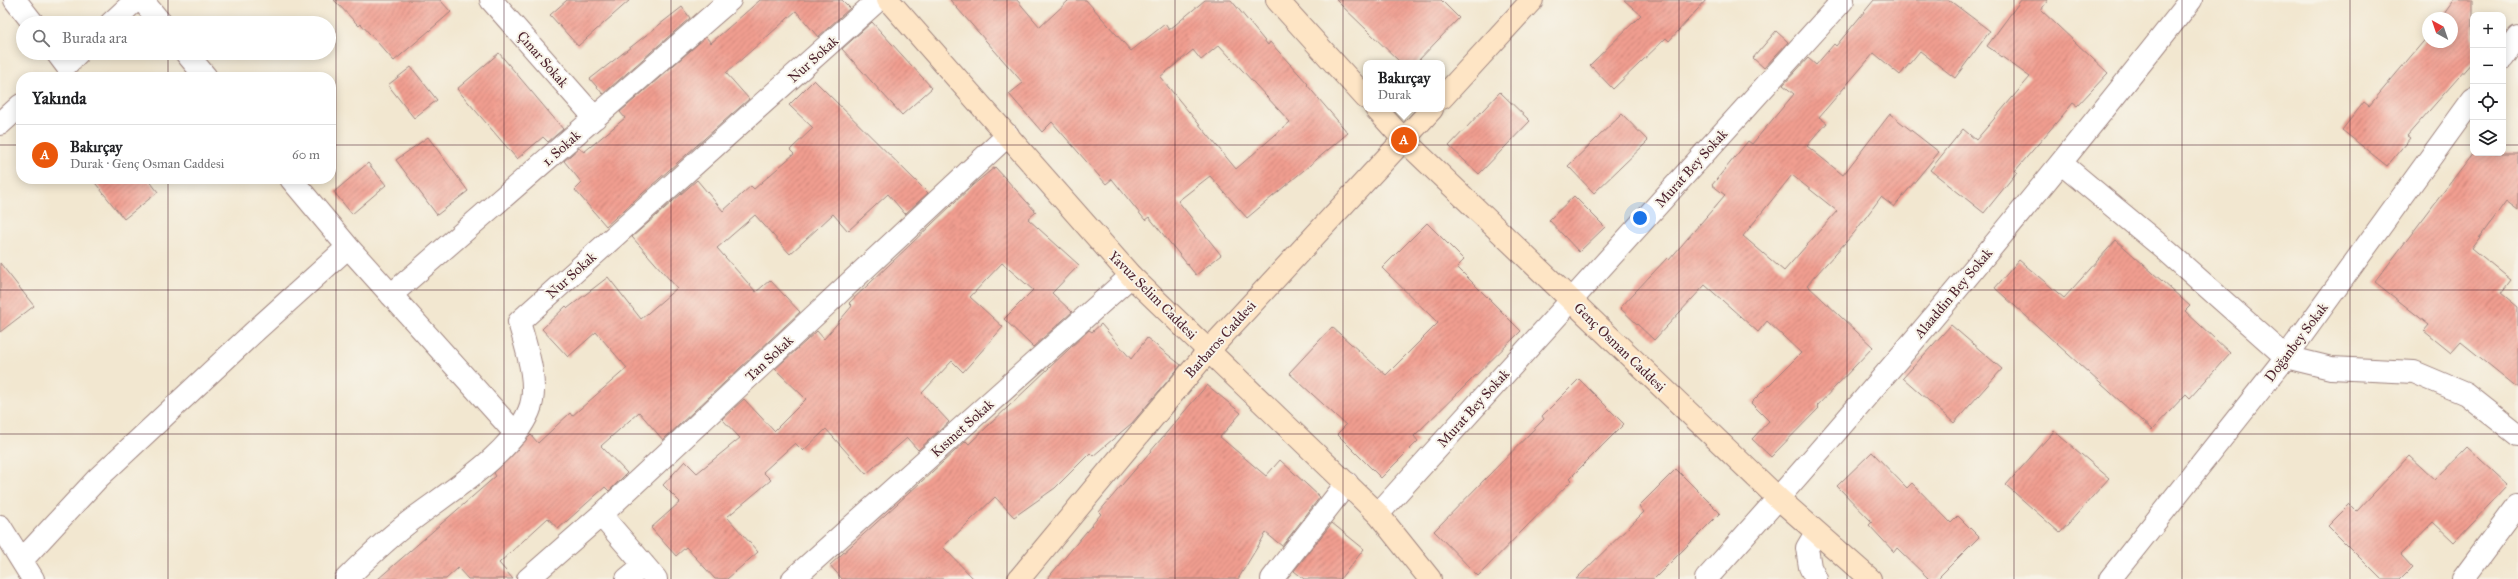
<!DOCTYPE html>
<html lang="tr">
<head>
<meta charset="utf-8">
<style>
  :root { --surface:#fff; --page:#f6f6f6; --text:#202124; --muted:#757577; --line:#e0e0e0; --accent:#ea580c }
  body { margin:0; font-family:"IM FELL Great Primer",serif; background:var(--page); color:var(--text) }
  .controls { position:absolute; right:12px; top:12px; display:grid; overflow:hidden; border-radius:8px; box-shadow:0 2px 10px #0003 }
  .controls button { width:36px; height:36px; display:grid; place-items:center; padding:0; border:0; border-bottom:1px solid var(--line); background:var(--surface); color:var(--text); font:20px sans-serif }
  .compass { position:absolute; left:2422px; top:12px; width:36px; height:36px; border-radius:50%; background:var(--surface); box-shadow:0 2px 10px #0003; rotate:320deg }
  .you { position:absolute; left:1640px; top:218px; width:14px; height:14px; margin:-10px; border:3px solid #fff; border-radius:50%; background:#1a73e8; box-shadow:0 0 0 6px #1a73e833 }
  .badge { display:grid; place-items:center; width:26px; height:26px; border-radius:50%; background:var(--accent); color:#fff; font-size:13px; font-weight:700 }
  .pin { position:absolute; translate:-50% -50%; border:2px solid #fff; box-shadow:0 1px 4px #0006 }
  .popup { position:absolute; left:1363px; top:60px; width:82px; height:52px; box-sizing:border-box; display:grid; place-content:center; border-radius:8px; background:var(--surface); filter:drop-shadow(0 1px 3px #0005); font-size:13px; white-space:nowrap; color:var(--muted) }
  .popup b { font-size:15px; color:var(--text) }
  .popup::after { content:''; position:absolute; left:50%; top:100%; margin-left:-8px; border:8px solid transparent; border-top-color:var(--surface) }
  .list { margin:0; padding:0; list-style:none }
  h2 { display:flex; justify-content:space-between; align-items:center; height:52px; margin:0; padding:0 16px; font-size:17px }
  h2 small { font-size:13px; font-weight:400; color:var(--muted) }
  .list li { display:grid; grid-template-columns:26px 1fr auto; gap:12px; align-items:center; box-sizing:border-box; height:60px; padding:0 16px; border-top:1px solid var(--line) }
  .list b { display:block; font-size:15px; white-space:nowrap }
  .list p { margin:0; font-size:13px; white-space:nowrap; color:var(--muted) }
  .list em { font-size:13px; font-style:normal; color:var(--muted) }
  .icon { flex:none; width:22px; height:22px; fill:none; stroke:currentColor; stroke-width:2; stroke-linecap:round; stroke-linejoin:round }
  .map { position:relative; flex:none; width:2518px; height:579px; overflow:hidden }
  .search { position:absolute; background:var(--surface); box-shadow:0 2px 10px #0003; left:16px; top:16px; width:320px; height:44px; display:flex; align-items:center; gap:10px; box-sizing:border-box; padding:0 14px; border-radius:22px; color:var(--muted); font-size:15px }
  .panel { position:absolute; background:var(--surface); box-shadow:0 2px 10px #0003; left:16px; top:72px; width:320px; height:112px; border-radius:16px }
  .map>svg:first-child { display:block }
  .building { fill:url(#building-hatch); fill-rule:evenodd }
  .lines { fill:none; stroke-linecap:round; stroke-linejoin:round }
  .street-casing { stroke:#9e837e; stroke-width:24 }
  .secondary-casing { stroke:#9e837e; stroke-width:24 }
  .street { stroke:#fff; stroke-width:22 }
  .secondary { stroke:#fee5c5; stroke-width:22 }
  .grid { fill:none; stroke:#4a1f2b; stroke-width:1; stroke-opacity:0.55 }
  .labels { text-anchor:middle; stroke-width:4; stroke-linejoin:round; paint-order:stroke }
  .street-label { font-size:14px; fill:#4a1f2b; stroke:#f7f3e8 }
</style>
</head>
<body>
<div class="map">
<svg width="2518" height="579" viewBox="0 0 2518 579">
  <defs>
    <pattern id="building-hatch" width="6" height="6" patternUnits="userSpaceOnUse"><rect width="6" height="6" fill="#f19e90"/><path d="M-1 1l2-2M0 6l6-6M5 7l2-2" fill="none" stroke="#c58076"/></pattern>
  </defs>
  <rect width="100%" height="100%" fill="#f7f3e8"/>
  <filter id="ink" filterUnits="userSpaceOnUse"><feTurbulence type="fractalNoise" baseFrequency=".025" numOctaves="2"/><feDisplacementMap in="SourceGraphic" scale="8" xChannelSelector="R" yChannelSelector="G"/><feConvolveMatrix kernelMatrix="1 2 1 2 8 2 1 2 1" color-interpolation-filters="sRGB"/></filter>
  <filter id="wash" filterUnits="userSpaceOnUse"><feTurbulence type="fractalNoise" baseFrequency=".012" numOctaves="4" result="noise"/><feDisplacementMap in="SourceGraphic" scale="16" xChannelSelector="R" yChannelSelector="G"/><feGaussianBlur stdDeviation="0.9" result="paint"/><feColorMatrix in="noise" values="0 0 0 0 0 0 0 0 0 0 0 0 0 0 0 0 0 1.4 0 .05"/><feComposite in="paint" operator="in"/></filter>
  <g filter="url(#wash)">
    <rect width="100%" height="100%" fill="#f2e7d0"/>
    <g id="blocks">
      <path class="building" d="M 334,0 L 440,0 L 451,12 L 394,61 L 361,24 L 359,26 Z
        M 567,0 L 630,0 L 578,46 L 550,15 Z
        M 760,0 L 842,0 L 850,8 L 818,37 L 796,11 L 726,73 L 749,99 L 606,226 L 575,190 L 582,183 L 564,161 L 579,148 L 584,152 L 625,118 L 620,112 L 706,37 L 711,43 Z
        M 950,0 L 1017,0 L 1040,27 L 1069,0 L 1086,0 L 1131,51 L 1165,24 L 1169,30 L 1205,0 L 1231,0 L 1268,45 L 1270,42 L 1308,84 L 1307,85 L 1348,133 L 1247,218 L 1210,176 L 1178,201 L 1221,255 L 1196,275 L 1149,217 L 1145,220 L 1112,179 L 1106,184 L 1052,122 L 1042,132 L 1009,94 L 1023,83 ZM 1219,45 L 1290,122 L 1236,169 L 1160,77 L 1193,50 L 1201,60 Z
        M 1336,0 L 1441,0 L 1459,18 L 1416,63 L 1401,63 Z
        M 1624,0 L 1706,0 L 1669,41 L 1666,38 L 1613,89 L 1590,65 L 1641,15 Z
        M 1874,0 L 1949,0 L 1990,31 L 1955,78 L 1920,51 L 1900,75 L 1874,53 L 1819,117 L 1827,123 L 1807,146 L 1843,175 L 1890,114 L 1939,152 L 1894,207 L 1881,197 L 1854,233 L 1807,285 L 1873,347 L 1817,406 L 1819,408 L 1771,457 L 1752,439 L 1769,421 L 1751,403 L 1801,353 L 1767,321 L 1758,332 L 1705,285 L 1654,340 L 1620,308 L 1667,258 L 1669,260 L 1725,195 L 1712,185 L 1748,141 L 1752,144 L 1794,94 L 1783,85 L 1808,58 L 1816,65 L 1834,44 L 1836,46 ZM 1792,175 L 1837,211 L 1784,271 L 1743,236 Z
        M 2021,0 L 2048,0 L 2041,10 L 2108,73 L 2077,106 L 2073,103 L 2015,171 L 2017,172 L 1984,213 L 1930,170 L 1963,129 L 1976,140 L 2030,77 L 1987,46 Z
        M 2454,0 L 2473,0 L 2473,61 L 2407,136 L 2410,138 L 2387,166 L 2342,130 L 2364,102 L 2369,106 L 2428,36 L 2428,42 L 2452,42 L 2452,18 L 2441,18 Z
        M 682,7 L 690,18 L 603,94 L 590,79 Z
        M 872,22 L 932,88 L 902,115 L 842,49 Z
        M 1776,31 L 1788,42 L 1764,68 L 1753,58 Z
        M 499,53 L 563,129 L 548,142 L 543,137 L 517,159 L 457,89 Z
        M 411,67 L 437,100 L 414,118 L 388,85 Z
        M 814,80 L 928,193 L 905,214 L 888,194 L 848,231 L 833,214 L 790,254 L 755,215 L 717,248 L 756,292 L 770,280 L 800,312 L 663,440 L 639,412 L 601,446 L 627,473 L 609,491 L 605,487 L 558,529 L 548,518 L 499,563 L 513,579 L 468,579 L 458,568 L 446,579 L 378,579 L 496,476 L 494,473 L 531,435 L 538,443 L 570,413 L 572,416 L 627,368 L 596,332 L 568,357 L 542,329 L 566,306 L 568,308 L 608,277 L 641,319 L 677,288 L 632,237 L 697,180 L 723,211 L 751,186 L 754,189 L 794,154 L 790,150 L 813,128 L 789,105 Z
        M 1500,92 L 1530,121 L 1479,174 L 1449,146 Z
        M 1622,114 L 1648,141 L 1594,193 L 1568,166 Z
        M 428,137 L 468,191 L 437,215 L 396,160 Z
        M 2473,153 L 2518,153 L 2518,210 L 2506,201 L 2472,248 L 2511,280 L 2501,293 L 2518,307 L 2518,388 L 2461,342 L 2451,353 L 2424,331 L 2429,325 L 2375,282 Z
        M 368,163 L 386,185 L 352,214 L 334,192 Z
        M 995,167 L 1036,212 L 1028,219 L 1079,265 L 1052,293 L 1072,312 L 1033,347 L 1004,319 L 1033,290 L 1002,263 L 970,297 L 1003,327 L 963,372 L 952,361 L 922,393 L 949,422 L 918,450 L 907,438 L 866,474 L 826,429 L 803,451 L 795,443 L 763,472 L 771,480 L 727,517 L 758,552 L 727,579 L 715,579 L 686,547 L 676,556 L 651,528 L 680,502 L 663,485 L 685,461 L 697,473 L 740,438 L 722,419 L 744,399 L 774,431 L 806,399 L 775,369 L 817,331 L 824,339 L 852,306 L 849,303 L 973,185 Z
        M 92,179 L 148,179 L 158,192 L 124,219 Z
        M 1574,196 L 1605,227 L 1579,252 L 1549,220 Z
        M 1427,223 L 1464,260 L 1457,267 L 1521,331 L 1414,436 L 1418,441 L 1381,478 L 1337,434 L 1346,425 L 1289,373 L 1332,327 L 1386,375 L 1438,323 L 1382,268 Z
        M 2116,240 L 2190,306 L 2185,311 L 2230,353 L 2190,398 L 2186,394 L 2152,430 L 1995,288 L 2019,260 L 2064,298 Z
        M 0,263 L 34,306 L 0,332 Z
        M 1101,324 L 1131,359 L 1147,338 L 1181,365 L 1132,423 L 1093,456 L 1090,453 L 1055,488 L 1014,517 L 995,497 L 943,547 L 974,579 L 842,579 L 830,565 L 966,441 L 969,444 L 1089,330 L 1092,332 Z
        M 1951,325 L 2002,369 L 1954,423 L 1903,378 Z
        M 1579,379 L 1624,424 L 1570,478 L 1572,480 L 1478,576 L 1434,531 L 1544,419 L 1542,416 Z
        M 1207,385 L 1241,413 L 1220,437 L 1266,476 L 1280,460 L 1320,497 L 1282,546 L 1266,533 L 1238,579 L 1047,579 L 1101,514 L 1099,512 Z
        M 2054,431 L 2109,478 L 2060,533 L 2006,485 Z
        M 2467,447 L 2508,485 L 2454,542 L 2433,522 L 2401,555 L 2412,567 L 2400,579 L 2381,579 L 2328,526 L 2350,504 L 2357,511 L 2409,456 L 2435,480 Z
        M 1872,452 L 1907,488 L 1912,483 L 1951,523 L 1958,516 L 1979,537 L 1937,579 L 1929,579 L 1897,548 L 1894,552 L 1869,525 L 1872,522 L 1837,486 Z
        M 1676,469 L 1720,513 L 1654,579 L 1576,579 L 1644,512 L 1639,506 Z
        M 1332,523 L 1364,549 L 1340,579 L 1304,579 L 1294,571 Z"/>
    </g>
  </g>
  <g filter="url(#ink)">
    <use href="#blocks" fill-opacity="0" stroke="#9e837e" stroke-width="1"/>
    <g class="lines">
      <g class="street-casing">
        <path id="street" d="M 15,0 L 33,23
          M 142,0 L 161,23
          M 491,0 L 595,118
          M 111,23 L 136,0
          M 57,53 L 66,65 L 78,53
          M 186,53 L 206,77
          M 2503,58 L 2518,37
          M 0,124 L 21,105
          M 2062,164 L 2168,252 L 2286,357 L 2331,368 L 2414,372 L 2466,394 L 2518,435
          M 348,247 L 516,434
          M 391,295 L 730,0
          M 1378,514 L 1843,0
          M 601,515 L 656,579
          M 0,526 L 33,579
          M 1816,533 L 1807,548 L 1810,567 L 1816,579
          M 22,560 L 98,478 L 254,332 L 348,247 L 291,179
          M 346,579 C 368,557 391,535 417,516 C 453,489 511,454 529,411 C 540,386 526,347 519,322 L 878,0
          M 528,579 L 601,515 L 1008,135
          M 627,579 L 644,565
          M 793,579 L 1131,276
          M 1272,579 L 1347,483
          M 1706,579 C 1875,392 2035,198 2191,0
          M 2110,579 L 2286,357 L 2473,99
          M 2463,579 L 2518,505"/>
      </g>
      <g class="secondary-casing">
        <path id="secondary" d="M 888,0 L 1131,276 L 1378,514 L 1430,579
          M 1277,0 L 1366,98
          M 1442,98 L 1532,0
          M 1376,109 L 1404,140 L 1779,499 L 1870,579
          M 1019,579 L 1209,350 L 1432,109"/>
      </g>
      <use href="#street" class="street"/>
      <use href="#secondary" class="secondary"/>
    </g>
  </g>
  <path class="grid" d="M 168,0 L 168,23M 336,0 L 336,579M 504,0 L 504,579M 671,0 L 671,579M 839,0 L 839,579M 1007,0 L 1007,579M 1175,0 L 1175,579M 1343,0 L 1343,579M 1511,0 L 1511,579M 1679,0 L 1679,579M 1847,0 L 1847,579M 2014,0 L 2014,579M 2182,0 L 2182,579M 2350,0 L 2350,579M 168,53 L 168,77M 0,145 L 21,145M 331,145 L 2473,145M 2503,145 L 2518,145M 168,179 L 168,579M 0,290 L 2518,290M 0,434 L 2518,434"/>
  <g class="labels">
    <g class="street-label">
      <text transform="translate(543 59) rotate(49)" y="5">Çınar Sokak</text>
      <text transform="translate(813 59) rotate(-42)" y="5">Nur Sokak</text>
      <text transform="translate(561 148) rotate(-42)" y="5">1. Sokak</text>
      <text transform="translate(1691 168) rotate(-48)" y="5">Murat Bey Sokak</text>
      <text transform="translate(571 275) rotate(-42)" y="5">Nur Sokak</text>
      <text transform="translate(1953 293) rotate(-50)" y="5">Alaaddin Bey Sokak</text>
      <text transform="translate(1153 295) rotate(45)" y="5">Yavuz Selim Caddesi</text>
      <text transform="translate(1220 339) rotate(-48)" y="5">Barbaros Caddesi</text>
      <text transform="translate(2296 342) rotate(-53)" y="5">Doğanbey Sokak</text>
      <text transform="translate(1620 347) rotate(44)" y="5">Genç Osman Caddesi</text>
      <text transform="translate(769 358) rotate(-43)" y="5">Tan Sokak</text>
      <text transform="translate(1473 408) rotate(-48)" y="5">Murat Bey Sokak</text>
      <text transform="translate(962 428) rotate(-42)" y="5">Kısmet Sokak</text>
    </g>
  </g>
</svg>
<div class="controls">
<button>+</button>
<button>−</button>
<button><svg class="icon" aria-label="locate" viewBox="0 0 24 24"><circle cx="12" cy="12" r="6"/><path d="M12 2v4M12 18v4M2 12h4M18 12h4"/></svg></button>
<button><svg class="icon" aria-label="layers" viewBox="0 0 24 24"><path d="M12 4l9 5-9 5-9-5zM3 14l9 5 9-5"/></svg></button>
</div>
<svg class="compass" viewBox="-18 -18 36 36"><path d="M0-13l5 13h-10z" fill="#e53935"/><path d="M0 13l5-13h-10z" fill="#757577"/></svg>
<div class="you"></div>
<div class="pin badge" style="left:1404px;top:140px">A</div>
<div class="popup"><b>Bakırçay</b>Durak</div>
<div class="search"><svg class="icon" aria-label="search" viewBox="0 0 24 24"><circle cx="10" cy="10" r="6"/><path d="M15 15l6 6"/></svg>Burada ara</div>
<section class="panel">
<h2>Yakında<small></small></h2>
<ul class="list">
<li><span class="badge">A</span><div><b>Bakırçay</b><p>Durak · Genç Osman Caddesi</p></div><em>60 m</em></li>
</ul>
</section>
</div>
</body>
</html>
